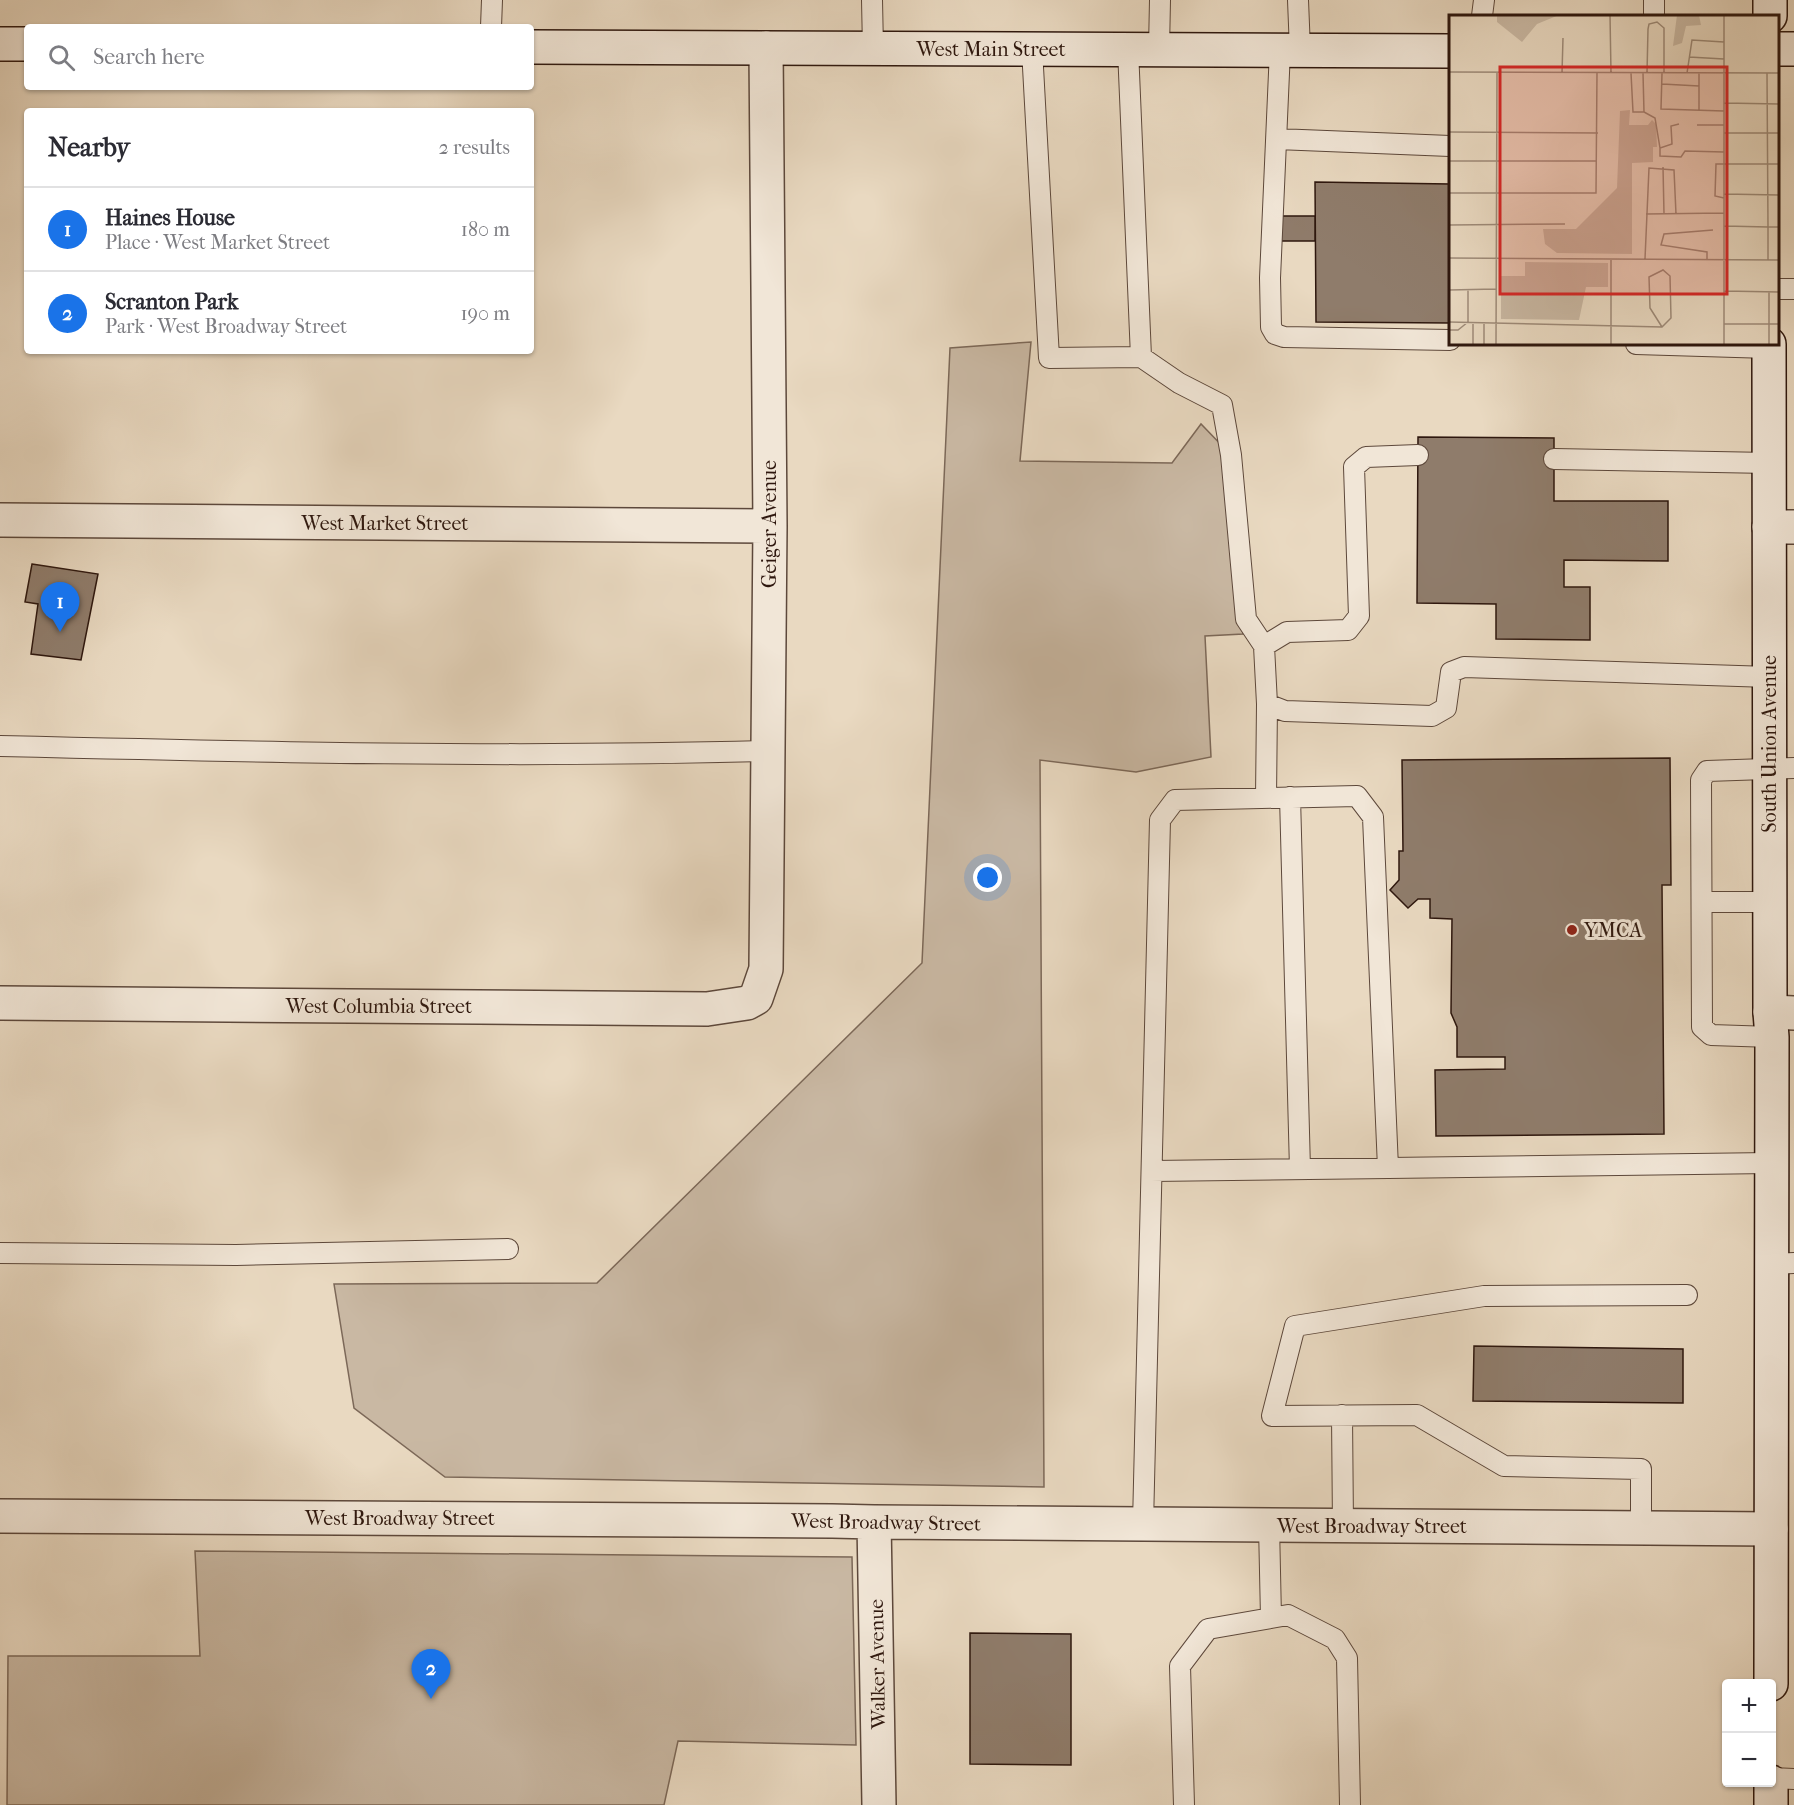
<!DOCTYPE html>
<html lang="en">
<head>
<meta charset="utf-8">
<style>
  :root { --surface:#fff; --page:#f2f2f3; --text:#2b2b33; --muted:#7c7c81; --line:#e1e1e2; --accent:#1a73e8 }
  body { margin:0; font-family:"IM FELL French Canon",serif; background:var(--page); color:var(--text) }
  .controls { position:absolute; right:18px; bottom:18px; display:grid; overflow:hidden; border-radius:6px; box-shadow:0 2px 4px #0004 }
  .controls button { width:54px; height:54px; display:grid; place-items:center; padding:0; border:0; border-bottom:2px solid var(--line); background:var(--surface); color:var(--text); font:30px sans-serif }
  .you { position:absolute; left:988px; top:878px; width:21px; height:21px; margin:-15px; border:4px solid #fff; border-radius:50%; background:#1a73e8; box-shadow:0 0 0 9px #1a73e833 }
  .badge { display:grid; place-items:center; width:39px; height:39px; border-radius:50%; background:var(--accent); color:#fff; font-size:20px; font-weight:700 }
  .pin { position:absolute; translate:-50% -50px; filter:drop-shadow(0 2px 3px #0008) }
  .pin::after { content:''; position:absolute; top:32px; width:21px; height:18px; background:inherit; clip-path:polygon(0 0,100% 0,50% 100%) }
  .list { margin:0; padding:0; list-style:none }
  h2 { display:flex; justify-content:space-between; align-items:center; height:78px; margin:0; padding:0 24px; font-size:26px }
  h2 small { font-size:20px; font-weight:400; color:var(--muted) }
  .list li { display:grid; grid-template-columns:39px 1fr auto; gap:18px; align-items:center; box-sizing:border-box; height:84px; padding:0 24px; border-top:2px solid var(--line) }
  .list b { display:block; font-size:22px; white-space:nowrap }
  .list p { margin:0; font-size:20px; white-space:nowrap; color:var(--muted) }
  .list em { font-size:20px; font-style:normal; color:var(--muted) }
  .icon { flex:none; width:33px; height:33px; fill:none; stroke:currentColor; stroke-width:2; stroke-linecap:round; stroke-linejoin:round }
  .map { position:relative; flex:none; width:1794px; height:1805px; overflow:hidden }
  .search { position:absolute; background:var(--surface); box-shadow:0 2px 4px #0004; left:24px; top:24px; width:510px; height:66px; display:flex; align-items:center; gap:15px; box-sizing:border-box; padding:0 21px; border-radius:6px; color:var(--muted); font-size:22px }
  .panel { position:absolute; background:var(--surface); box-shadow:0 2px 4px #0004; left:24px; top:108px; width:510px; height:246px; border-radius:6px }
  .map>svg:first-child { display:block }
  .green { fill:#c9b8a3; stroke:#7c6858; stroke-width:1.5 }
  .building { fill:#8f7c6b; stroke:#2e170e; stroke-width:1.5 }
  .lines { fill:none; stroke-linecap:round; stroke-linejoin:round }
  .lane-casing { stroke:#5d483b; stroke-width:22 }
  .street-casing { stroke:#5d483b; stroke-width:36 }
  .secondary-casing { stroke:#2e170e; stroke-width:36 }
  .lane { stroke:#f1e6d7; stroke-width:20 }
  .street { stroke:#f1e6d7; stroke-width:33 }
  .secondary { stroke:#f1e6d7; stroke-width:33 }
  .poi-dot { fill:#8f2418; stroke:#f1e6d7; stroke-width:2 }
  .labels { text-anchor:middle; stroke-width:6; stroke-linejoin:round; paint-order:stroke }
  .street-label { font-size:20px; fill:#2e170e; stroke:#f1e6d7 }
  .poi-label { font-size:20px; fill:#2e170e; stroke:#f1e6d7; text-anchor:start }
  .inset-road { fill:none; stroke:#9e8b79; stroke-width:1.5 }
  .view { fill:#d62828; fill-opacity:0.15; stroke:#d62828; stroke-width:3 }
  .inset-edge { fill:none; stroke:#2e170e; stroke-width:3 }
</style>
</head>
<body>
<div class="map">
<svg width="1794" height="1805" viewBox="0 0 1794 1805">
  <rect width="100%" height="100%" fill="#e9d9c1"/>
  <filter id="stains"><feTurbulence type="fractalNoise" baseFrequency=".00333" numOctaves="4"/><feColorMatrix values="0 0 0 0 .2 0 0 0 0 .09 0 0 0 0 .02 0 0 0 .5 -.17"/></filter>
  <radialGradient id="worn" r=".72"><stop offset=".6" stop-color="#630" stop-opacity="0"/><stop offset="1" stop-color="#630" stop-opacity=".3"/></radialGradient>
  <path class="green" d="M 1031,342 L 1020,461 L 1172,463 L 1201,424 L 1231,455 L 1243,634 L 1205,636 L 1211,757 L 1136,772 L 1040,760 L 1044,1487 L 445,1477 L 354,1408 L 334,1284 L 597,1283 L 922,963 L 950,348 Z
    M 195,1551 L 852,1557 L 856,1745 L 678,1741 L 664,1805 L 7,1805 L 8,1656 L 200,1656 Z"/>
  <path class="building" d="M 1315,182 L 1450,184 L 1450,323 L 1316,322 Z
    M 1277,216 L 1315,216 L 1315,241 L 1277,241 Z
    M 1418,437 L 1554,438 L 1554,501 L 1668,501 L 1668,561 L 1564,560 L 1564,587 L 1590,587 L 1590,640 L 1496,639 L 1496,604 L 1417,603 Z
    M 32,564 L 98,574 L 81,660 L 31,654 L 38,604 L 25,602 Z
    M 1670,758 L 1671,885 L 1662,885 L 1664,1134 L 1436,1136 L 1435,1070 L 1505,1069 L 1505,1057 L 1457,1057 L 1457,1027 L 1451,1013 L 1452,919 L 1430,918 L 1430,899 L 1418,899 L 1408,908 L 1390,890 L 1399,880 L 1399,851 L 1403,851 L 1402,760 Z
    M 1474,1346 L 1683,1349 L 1683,1403 L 1473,1401 Z
    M 970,1633 L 1071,1634 L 1071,1765 L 970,1764 Z"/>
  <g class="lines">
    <g class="lane-casing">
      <path id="lane" d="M 872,0 L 873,48
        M 1298,0 L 1300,50
        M 1654,0 L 1654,16
        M 1482,16 L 1484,0
        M 491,27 L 492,0
        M 1032,49 L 1049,358 L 1141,357
        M 1128,49 L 1141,357 L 1179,383 L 1222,405 L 1231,455 L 1246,619 L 1264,646
        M 1159,49 L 1160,0
        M 1280,50 L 1270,278 L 1271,327 L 1275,334 L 1284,337 L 1450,340
        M 1277,139 L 1450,146
        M 1778,289 L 1794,289
        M 1636,344 L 1769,348
        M 1418,455 L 1366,457 L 1354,467 L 1359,616 L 1348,630 L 1287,632 L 1264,646 L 1267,704 L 1285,711 L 1432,716 L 1446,708 L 1451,672 L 1464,667 L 1769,677
        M 1554,459 L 1769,463
        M 0,746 C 256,752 512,758 768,751
        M 1290,797 L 1300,1169
        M 1266,798 L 1267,704
        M 1702,902 L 1770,902
        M 1772,1037 L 1711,1035 L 1702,1027 L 1701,780 L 1707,771 L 1794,768
        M 1152,1171 L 1770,1163
        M 0,1253 L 236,1255 L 508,1249
        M 1771,1264 L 1794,1263
        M 1342,1415 L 1343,1526
        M 1143,1524 L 1160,820 L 1175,800 L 1357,796 L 1373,817 L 1388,1168
        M 1269,1525 L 1271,1618
        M 1641,1527 L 1641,1469 L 1504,1466 L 1417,1415 L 1272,1416 L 1295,1326 L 1484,1296 L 1687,1295
        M 1772,1778 L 1794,1779
        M 1184,1805 L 1180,1666 L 1208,1629 L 1288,1615 L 1335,1639 L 1347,1658 L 1350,1805"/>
    </g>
    <g class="street-casing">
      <path id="street" d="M 0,520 L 770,526
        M 1769,527 L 1794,527
        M 0,1003 L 707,1009 L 747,1003 L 756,998 L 766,969 L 770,526 L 766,48
        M 1770,1012 L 1794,1013
        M 0,1516 L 832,1521 L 874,1522 L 1771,1529
        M 874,1522 L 879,1805"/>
    </g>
    <g class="secondary-casing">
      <path id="secondary" d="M 1770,16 L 1770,0
        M 0,44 L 27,44
        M 531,47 L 1450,51
        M 1778,49 L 1794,49
        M 1769,344 L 1770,1012 L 1772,1037 L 1771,1684
        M 1771,1805 L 1771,1782"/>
    </g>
    <use href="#lane" class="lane"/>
    <use href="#street" class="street"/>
    <use href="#secondary" class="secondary"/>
  </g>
  <circle class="poi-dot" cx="1572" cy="930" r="6"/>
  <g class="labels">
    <g class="street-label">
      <text x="991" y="56">West Main Street</text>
      <text x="385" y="530">West Market Street</text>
      <text transform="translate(769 524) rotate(-90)" y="7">Geiger Avenue</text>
      <text transform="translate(1769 744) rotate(-90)" y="7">South Union Avenue</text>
      <text x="379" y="1013">West Columbia Street</text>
      <text x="400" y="1525">West Broadway Street</text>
      <text transform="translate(886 1522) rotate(1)" y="7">West Broadway Street</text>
      <text x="1372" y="1533">West Broadway Street</text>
      <text transform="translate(877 1664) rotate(-91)" y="7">Walker Avenue</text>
    </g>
    <g class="poi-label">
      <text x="1584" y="937">YMCA</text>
    </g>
  </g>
  <g transform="translate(1449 15)">
    <rect width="330" height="330" fill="#e9d9c1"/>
    <path d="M 48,0 L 110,0 L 88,9 L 73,27 L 48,7 ZM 228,0 L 250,0 L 252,10 L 237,11 L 233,28 L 224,31 ZM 181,95 L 180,110 L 199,110 L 203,105 L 207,109 L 208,132 L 204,132 L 204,147 L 183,148 L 183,239 L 108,238 L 96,229 L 94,214 L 127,214 L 168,173 L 171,96 ZM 76,247 L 159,248 L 159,272 L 137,272 L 130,305 L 52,304 L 52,261 L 76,261 Z" fill="#c9b8a3"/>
    <path class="inset-road" d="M 161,0 L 162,58M 240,42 L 275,44M 0,57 L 330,58M 113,58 L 114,23M 182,58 L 184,97 L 195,97M 194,58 L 195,97 L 206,103 L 211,133M 198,58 L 199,14 L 200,9 L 208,7 L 215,13 L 215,58M 213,58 L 212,94 L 275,96M 238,58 L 243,25 L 275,27M 250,58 L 250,95M 318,58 L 319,212 L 330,212M 213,69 L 250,71M 275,88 L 330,89M 230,109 L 222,111 L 223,129 L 211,133 L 211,141 L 232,142 L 236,136 L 275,137M 248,110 L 275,110M 0,117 L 149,118M 275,118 L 330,118M 0,146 L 148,146M 214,152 L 215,199M 0,178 L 147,178 L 148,58M 275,179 L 330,180M 275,183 L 266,181 L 267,149 L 330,149M 197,199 L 275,198M 0,210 L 116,209M 275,211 L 319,212 L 319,245M 0,243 L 330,245M 162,244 L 162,330M 196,244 L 200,153 L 225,155 L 227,199M 258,244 L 258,237 L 212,230 L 215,219 L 264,215M 0,275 L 47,274M 275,276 L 330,277M 320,277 L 320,330M 0,307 L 213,312 L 222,303 L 221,261 L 214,255 L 200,262 L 201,293 L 213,312M 35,307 L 35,330M 275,309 L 330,309M 0,315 L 9,315 L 19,307 L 19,274M 24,330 L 24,307M 47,330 L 48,57M 275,330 L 275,0"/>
    <path class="view" d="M 51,52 L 278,52 L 278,279 L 51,279 Z"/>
    <rect width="330" height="330" class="inset-edge"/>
  </g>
  <rect width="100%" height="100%" filter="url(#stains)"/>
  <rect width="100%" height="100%" fill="url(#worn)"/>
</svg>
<div class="controls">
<button>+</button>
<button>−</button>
</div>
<div class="you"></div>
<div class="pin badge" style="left:60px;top:632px">1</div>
<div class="pin badge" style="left:431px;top:1699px">2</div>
<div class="search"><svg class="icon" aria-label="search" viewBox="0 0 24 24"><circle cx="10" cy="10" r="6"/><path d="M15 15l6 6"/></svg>Search here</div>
<section class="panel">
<h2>Nearby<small>2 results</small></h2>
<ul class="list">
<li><span class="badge">1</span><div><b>Haines House</b><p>Place · West Market Street</p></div><em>180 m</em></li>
<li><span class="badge">2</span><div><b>Scranton Park</b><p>Park · West Broadway Street</p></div><em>190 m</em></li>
</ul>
</section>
</div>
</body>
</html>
